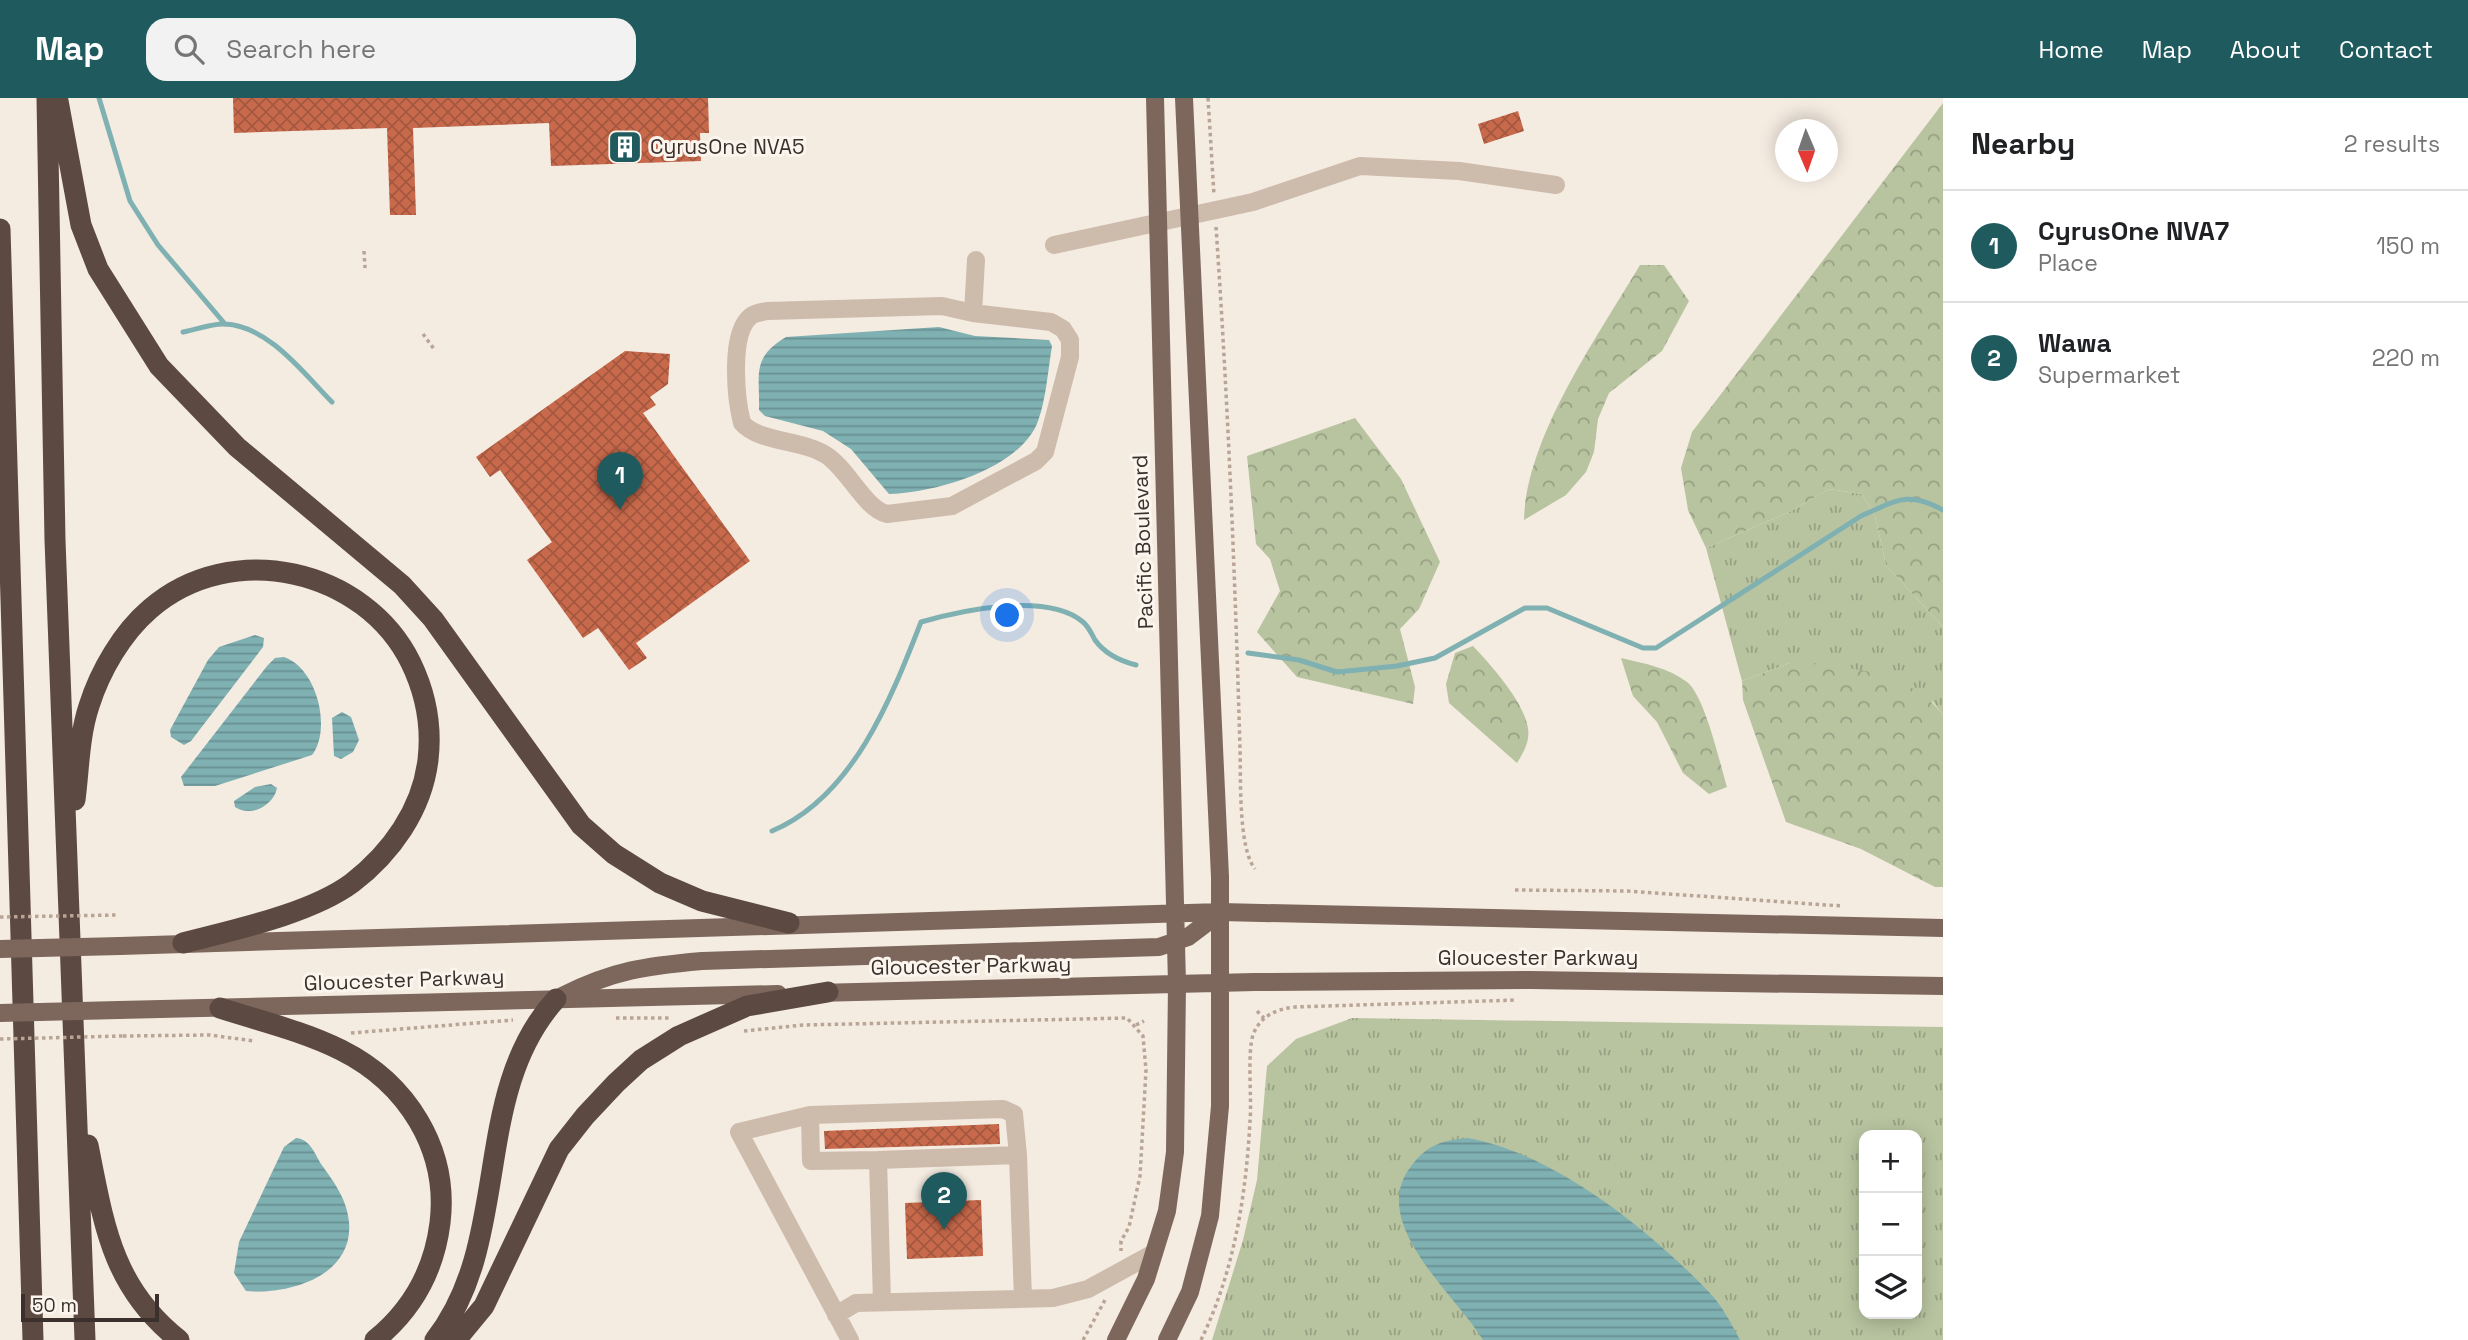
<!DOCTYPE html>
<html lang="en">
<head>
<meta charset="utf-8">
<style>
  :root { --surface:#fff; --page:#f2f2f2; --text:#202124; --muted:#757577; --line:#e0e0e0; --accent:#1f5a5e }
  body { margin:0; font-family:"Space Grotesk",sans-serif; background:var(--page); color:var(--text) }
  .controls { position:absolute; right:21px; bottom:21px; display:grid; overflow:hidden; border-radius:14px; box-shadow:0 4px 18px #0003 }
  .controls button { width:63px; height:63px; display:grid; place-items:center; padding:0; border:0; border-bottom:2px solid var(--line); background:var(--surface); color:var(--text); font:35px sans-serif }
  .compass { position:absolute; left:1775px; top:21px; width:63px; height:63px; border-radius:50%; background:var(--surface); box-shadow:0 4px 18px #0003; rotate:178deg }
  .scale { position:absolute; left:21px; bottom:18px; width:138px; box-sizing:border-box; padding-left:7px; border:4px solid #3b302b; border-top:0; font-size:19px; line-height:24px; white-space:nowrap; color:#3b302b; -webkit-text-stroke:5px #fbf5ee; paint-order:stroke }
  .you { position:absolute; left:1008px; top:518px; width:24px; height:24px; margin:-18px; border:5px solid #fff; border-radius:50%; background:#1a73e8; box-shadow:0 0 0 10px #1a73e833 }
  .badge { display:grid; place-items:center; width:46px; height:46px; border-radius:50%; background:var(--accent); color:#fff; font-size:23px; font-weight:700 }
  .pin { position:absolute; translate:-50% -58px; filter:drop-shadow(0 2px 4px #0008) }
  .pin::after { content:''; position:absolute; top:37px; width:24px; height:21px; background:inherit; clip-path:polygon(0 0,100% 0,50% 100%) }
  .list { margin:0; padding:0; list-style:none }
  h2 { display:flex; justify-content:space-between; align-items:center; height:91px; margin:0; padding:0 28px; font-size:30px }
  h2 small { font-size:23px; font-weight:400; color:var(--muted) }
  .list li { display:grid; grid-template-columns:46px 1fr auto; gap:21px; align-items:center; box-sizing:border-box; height:112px; padding:0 28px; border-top:2px solid var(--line) }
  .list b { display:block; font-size:26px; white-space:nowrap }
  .list p { margin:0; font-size:23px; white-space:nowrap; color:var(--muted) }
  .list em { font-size:23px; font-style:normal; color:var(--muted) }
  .icon { flex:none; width:38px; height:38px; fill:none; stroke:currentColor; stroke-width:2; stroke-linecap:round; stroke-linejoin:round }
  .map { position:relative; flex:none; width:1943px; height:1242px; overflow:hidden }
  header { display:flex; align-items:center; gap:42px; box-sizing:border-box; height:98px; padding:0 35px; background:var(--accent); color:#fff }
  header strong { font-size:33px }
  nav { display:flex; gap:38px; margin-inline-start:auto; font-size:24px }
  .search { width:490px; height:63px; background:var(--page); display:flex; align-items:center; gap:18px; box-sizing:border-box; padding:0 24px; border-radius:21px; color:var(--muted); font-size:26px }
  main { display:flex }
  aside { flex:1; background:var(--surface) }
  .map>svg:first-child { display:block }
  .grass { fill:url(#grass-tufts); fill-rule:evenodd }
  .forest { fill:url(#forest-crowns) }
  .water { fill:url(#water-rules) }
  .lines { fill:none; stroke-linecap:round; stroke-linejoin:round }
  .stream { stroke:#7fb0b2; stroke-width:5 }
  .building { fill:url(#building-cross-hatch) }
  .path { stroke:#b9a596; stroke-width:3.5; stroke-dasharray:3.5 3.5; stroke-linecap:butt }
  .minor { stroke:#cdbbac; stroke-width:18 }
  .major { stroke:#7d675c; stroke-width:18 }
  .highway { stroke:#5c4a42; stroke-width:21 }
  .path-bridge { stroke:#b9a596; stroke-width:3.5; stroke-dasharray:3.5 3.5; stroke-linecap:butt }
  .major-bridge { stroke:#7d675c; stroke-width:18 }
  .labels { text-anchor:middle; stroke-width:6; stroke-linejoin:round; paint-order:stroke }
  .poi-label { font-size:21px; fill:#3b302b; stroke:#fbf5ee; text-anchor:start }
  .street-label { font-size:21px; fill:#3b302b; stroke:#fbf5ee }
</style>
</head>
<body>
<header>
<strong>Map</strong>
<div class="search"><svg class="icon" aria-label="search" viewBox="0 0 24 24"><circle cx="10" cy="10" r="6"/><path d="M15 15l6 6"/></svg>Search here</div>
<nav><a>Home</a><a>Map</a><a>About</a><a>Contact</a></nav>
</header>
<main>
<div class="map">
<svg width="1943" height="1242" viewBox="0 0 1943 1242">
  <defs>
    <pattern id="grass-tufts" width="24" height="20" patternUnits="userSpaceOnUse" patternTransform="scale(1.75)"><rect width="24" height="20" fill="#b8c4a0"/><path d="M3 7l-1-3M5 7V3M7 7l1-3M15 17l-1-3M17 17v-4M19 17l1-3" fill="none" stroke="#97a083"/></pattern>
    <pattern id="forest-crowns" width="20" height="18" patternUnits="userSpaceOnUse" patternTransform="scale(1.75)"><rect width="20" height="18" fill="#b8c4a0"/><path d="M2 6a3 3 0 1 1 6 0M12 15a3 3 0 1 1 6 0" fill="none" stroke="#97a083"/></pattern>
    <pattern id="water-rules" width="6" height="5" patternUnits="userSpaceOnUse" patternTransform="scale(1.75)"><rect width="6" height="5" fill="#7fb0b2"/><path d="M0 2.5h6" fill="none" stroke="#699091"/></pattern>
    <pattern id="building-cross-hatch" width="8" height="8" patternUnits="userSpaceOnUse" patternTransform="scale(1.75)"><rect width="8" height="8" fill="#c8694b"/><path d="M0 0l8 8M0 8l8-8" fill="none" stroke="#a4573f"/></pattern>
  </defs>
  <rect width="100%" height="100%" fill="#f4ebe1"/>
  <path class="grass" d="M 1829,391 L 1862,396 L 1875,418 L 1886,467 L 1943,529 L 1943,617 L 1933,604 L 1790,565 L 1742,583 L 1706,450 L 1789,414 Z
    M 1352,920 L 1943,929 L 1943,1242 L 1212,1242 L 1243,1142 L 1257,1082 L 1267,968 L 1296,941 ZM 1864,1037 L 1917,1037 L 1917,1216 L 1864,1216 Z"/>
  <path class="forest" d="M 1943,5 L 1943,529 L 1886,467 L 1875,418 L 1862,396 L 1829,391 L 1789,414 L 1706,450 L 1688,412 L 1681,370 L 1692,334 Z
    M 1640,167 L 1664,167 L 1689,203 L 1662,253 L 1609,295 L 1598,321 L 1594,354 L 1586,374 L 1566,397 L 1524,422 C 1526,339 1598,238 1640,167 Z
    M 1355,320 L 1401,381 L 1440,464 L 1419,511 L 1400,531 L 1415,589 L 1413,606 L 1297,579 L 1257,534 L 1280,493 L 1270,461 L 1256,446 L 1247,358 Z
    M 1473,548 C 1491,567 1533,613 1528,640 C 1527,649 1521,658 1517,665 L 1449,605 L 1446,586 L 1455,555 Z
    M 1621,560 C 1643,565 1669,570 1687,584 C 1705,598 1720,666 1727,689 L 1709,696 L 1683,675 L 1657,624 L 1633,598 Z
    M 1790,565 C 1840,567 1911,572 1943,617 L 1943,789 L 1935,789 L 1861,751 L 1786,724 L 1743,602 L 1742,583 Z"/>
  <path class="water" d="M 939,229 L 975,238 L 1049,242 L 1052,248 C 1048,272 1046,301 1038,323 C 1021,371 934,395 889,396 L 851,351 L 823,333 L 765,318 L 759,312 C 760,276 751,260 786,239 Z
    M 255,537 L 264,540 L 263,549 L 191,643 L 184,647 L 171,639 L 170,632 L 208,562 L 219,549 Z
    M 284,559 C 317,570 332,631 312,657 L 215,688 L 184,688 L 181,679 L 267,568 L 275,560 Z
    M 342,614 L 351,619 L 359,642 L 353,654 L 341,661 L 334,658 L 332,620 Z
    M 271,686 L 277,690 C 274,707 251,720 235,709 L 234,703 L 255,689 Z
    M 296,1040 C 310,1041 315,1056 321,1066 C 334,1084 347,1101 349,1124 C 354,1178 289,1197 246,1193 L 234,1175 L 239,1144 L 284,1049 Z
    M 1468,1040 C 1555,1056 1648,1131 1708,1193 C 1722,1207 1731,1225 1740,1242 L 1483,1242 C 1455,1196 1370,1127 1409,1071 C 1425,1048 1441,1042 1468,1040 Z"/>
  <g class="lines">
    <path class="stream" d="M 99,0 L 130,103 L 158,147 L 225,226
      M 183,234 C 196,232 212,225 225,226 C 269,228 304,276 332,304
      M 1248,555 L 1299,562 L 1337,574 L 1397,568 L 1435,560 L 1525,510 L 1547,510 L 1643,550 L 1656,550 L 1861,418 C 1896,403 1907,392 1943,412
      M 772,733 C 853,699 891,601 921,524 C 963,512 1047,494 1083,524 C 1089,529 1092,537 1095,542 C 1105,556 1120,563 1136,567"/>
  </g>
  <path class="building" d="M 233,0 L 708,0 L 709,35 L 700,35 L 701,63 L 551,68 L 549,25 L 413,30 L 416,117 L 390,117 L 387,30 L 234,35 Z
    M 1518,13 L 1524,33 L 1484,46 L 1478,26 Z
    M 625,253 L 670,256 L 668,286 L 650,299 L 656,307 L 643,315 L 750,463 L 636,545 L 647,560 L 629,572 L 598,530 L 583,540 L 527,462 L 552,444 L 500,372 L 490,379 L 476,359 Z
    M 999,1026 L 1000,1046 L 825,1051 L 824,1033 Z
    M 981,1102 L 983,1158 L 907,1161 L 905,1105 Z"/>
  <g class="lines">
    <path class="path" d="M 1208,0 L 1214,97
      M 1216,129 C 1228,303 1235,477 1240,651 C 1241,679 1238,750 1255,771
      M 364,153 L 365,170
      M 423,236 L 434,251
      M 1515,792 L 1627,793 L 1842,808
      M 1257,913 L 1264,920
      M 616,920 L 670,920
      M 1136,927 L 1144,923
      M 744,933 L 803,927 L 1127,920 L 1143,938 L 1146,972 L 1140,1078 L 1129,1129 L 1121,1143 L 1121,1153
      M 351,935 L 513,922
      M 123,938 L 210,937 L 254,943
      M 1083,1242 L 1105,1202
      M 1201,1242 C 1234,1174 1246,1098 1250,1023 C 1252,1002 1247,955 1253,937 C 1260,918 1276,911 1295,909 L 1517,902"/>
    <path class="minor" d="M 1054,147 L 1253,104 L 1360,68 L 1459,73 L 1556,87
      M 973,215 L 1051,224 L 1063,231 L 1070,242 L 1070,259 L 1045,354 L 1036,363 L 952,408 L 887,416 C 865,411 848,371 826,357 C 801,341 760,345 742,325 C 736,301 729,235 751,218 C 755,215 762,214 767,213 L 942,208 L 973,215 L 976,162
      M 810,1017 L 811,1063 L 878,1062
      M 882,1204 L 878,1062 L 1018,1057 L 1023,1201
      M 836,1217 L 856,1205 L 1053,1200 L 1088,1191 L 1154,1155
      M 850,1242 L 739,1034 L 810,1017 L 1003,1011 L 1014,1016 L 1018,1057"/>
    <path class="major" d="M 120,848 L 1221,814 L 1943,830
      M 816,895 L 1255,884 L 1530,882 L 1943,888
      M 562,898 C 614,872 646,868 702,863 L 1159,849 L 1188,839 L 1221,814
      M 119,912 L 778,896
      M 1116,1242 L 1146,1181 L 1167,1113 L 1175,1054 L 1177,886 L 1155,0
      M 1167,1242 L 1190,1194 L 1210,1118 L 1220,1008 L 1220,779 L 1184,0"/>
    <path class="highway" d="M 47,0 L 55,442 L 85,1242
      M 58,3 L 81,127 L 98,171 L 159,268 L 237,349 L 402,487 L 433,521 L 581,727 L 614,756 L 660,785 L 702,803 L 789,825
      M 0,131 L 33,1242
      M 75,702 C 79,671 79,638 89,608 C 100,573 122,535 150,511 C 232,440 365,471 411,565 C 426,596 432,628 428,662 C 422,712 391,755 352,785 C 310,816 233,832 183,845
      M 220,910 C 260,923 303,933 341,952 C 407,985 449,1051 440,1125 C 434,1173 412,1212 375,1242
      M 88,1047 C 104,1127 112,1189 179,1242
      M 435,1242 C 513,1142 470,996 556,901
      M 456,1242 L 484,1208 L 559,1051 L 585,1018 L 616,985 L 641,962 L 679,938 L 747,908 L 828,894"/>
    <path class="path-bridge" d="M 0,819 L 119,817
      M 0,941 L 123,938"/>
    <path class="major-bridge" d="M 0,851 L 120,848
      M 0,915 L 119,912"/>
  </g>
  <defs>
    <g id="building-square" transform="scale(1.75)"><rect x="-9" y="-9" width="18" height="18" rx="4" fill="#1f5a5e" stroke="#fbf5ee"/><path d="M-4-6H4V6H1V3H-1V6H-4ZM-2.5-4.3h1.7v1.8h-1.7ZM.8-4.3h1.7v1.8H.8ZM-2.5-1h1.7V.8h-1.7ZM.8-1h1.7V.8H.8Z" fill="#fff"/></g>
  </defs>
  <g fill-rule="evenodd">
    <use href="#building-square" x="625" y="49"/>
  </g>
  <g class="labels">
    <g class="poi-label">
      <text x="650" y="56">CyrusOne NVA5</text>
    </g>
    <g class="street-label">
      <text transform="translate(1143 444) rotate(-92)" y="7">Pacific Boulevard</text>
      <text x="1538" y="867">Gloucester Parkway</text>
      <text transform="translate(971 868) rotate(-1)" y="7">Gloucester Parkway</text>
      <text transform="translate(404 882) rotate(-2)" y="7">Gloucester Parkway</text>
    </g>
  </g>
</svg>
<div class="controls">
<button>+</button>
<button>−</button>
<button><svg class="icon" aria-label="layers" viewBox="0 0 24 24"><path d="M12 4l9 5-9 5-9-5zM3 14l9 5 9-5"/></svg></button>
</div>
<svg class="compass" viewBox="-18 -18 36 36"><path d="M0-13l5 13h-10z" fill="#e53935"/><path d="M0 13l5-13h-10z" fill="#757577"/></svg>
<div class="scale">50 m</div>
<div class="you"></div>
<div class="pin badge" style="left:620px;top:412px">1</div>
<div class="pin badge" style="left:944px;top:1132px">2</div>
</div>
<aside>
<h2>Nearby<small>2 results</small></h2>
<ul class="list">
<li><span class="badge">1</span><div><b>CyrusOne NVA7</b><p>Place</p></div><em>150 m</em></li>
<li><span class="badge">2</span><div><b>Wawa</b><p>Supermarket</p></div><em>220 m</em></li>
</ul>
</aside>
</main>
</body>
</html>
